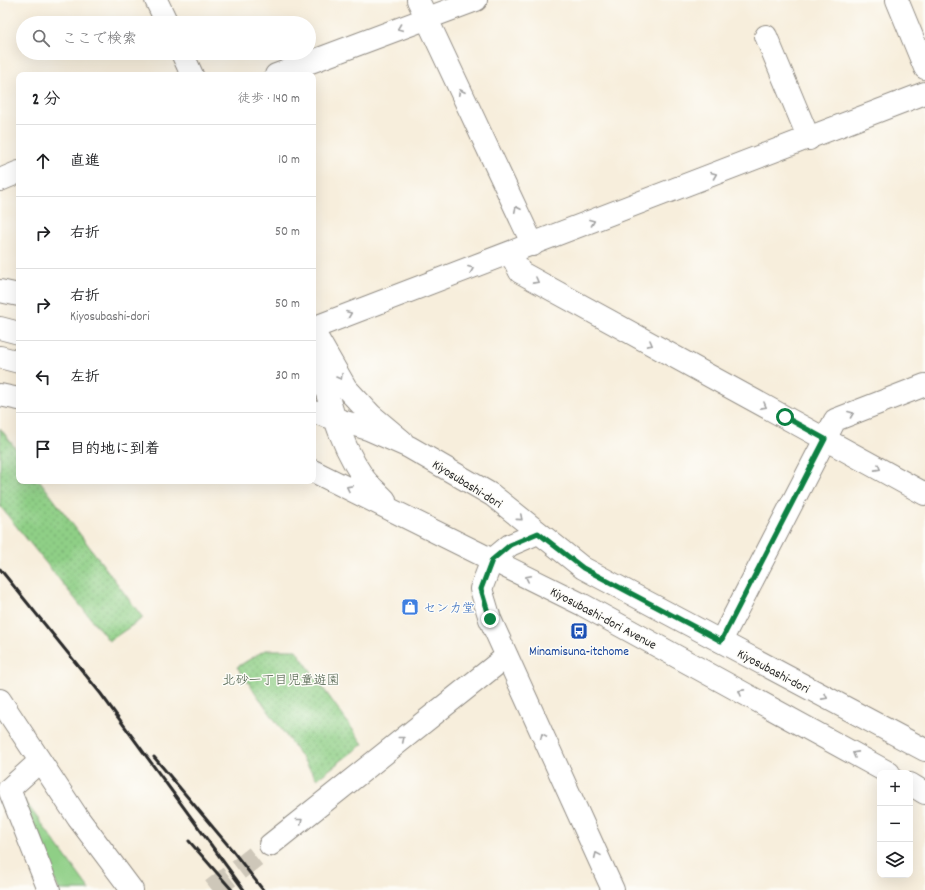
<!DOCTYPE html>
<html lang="ja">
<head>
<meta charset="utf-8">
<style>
  :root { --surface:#fff; --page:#f2f2f2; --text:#202124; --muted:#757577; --line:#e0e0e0 }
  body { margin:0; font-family:Dekko,"Klee One",sans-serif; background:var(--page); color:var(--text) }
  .controls { position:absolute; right:12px; bottom:12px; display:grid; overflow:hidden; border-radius:8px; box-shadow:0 4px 16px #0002 }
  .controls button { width:36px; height:36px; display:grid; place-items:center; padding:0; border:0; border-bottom:1px solid var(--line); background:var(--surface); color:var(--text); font:20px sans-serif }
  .stop { position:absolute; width:12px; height:12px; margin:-9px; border:3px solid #0b8043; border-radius:50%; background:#fff }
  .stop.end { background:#0b8043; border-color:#fff; box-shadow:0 1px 4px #0008 }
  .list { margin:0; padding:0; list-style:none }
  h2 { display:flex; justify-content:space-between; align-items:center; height:52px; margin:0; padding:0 16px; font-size:17px }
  h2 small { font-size:13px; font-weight:400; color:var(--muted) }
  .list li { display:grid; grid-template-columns:26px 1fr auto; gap:12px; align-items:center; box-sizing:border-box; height:72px; padding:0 16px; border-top:1px solid var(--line) }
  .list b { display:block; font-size:15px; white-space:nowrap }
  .list p { margin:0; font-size:13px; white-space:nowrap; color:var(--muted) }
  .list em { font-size:13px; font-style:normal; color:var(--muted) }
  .icon { flex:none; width:22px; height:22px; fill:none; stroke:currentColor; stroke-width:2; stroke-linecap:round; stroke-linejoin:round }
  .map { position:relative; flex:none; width:925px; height:890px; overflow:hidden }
  .search { position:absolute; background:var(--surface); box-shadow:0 4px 16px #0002; left:16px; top:16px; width:300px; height:44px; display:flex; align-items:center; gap:10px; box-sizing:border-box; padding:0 14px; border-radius:22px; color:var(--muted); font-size:15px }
  .panel { position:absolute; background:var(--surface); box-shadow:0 4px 16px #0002; left:16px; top:72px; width:300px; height:412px; border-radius:8px }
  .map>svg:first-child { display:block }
  .grass { fill:#8fcf86; stroke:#5d7d58 }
  .park { fill:url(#park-dots); stroke:#5d7d58 }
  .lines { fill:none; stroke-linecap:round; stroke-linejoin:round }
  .minor-tunnel { stroke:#cec7b9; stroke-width:22; stroke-dasharray:22 11; stroke-linecap:butt }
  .minor-casing { stroke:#918c84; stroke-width:24 }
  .major-casing { stroke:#918c84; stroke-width:24 }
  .minor { stroke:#fff; stroke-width:22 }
  .major { stroke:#fff; stroke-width:22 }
  .rail { stroke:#2b2b2b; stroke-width:3 }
  .oneway { stroke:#a0a0a0 }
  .route { stroke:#0b8043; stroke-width:5 }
  .labels { text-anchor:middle; stroke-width:3; stroke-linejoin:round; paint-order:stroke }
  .street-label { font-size:13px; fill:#2b2b2b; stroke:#fdfcf7 }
  .shop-label { font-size:13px; fill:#366cbe; stroke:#fdfcf7; text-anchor:start }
  .transit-label { font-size:13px; fill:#164399; stroke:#fdfcf7 }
  .park-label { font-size:13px; fill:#495c46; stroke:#fdfcf7 }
</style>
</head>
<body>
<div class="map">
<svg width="925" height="890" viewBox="0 0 925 890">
  <defs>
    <pattern id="park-dots" width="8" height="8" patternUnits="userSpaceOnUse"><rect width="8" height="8" fill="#8fcf86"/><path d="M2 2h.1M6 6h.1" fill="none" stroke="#75a86e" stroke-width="1.8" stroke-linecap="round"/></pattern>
  </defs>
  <rect width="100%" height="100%" fill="#fdfcf7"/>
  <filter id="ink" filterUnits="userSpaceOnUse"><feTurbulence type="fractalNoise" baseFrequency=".025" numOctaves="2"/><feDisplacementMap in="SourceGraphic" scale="8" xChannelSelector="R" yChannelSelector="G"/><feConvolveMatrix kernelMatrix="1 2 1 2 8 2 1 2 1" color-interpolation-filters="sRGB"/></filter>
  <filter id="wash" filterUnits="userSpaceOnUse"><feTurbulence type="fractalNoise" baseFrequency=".012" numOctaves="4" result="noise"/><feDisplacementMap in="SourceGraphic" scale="16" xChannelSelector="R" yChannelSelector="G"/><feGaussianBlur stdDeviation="0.9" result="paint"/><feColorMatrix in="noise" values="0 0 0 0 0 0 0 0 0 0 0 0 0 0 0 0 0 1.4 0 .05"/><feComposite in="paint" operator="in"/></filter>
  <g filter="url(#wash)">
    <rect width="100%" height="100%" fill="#f7eedc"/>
    <path class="grass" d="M 22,797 L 90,890 L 59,890 Z"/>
    <path class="park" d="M 0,428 L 19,453 L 19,481 L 40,481 L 143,618 L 109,641 L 0,506 Z
      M 265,650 L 296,650 L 363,744 L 317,779 L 237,667 Z"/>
  </g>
  <g filter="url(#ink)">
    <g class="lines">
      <path class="minor-tunnel" d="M 212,890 L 270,845"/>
      <g class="minor-casing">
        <path id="minor" d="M 156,0 L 167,23
          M 418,0 L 533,245
          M 897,0 L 925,68
          M 766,36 L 809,139
          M 182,53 L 192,75
          M 276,75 L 476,0
          M 0,180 L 19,172
          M 511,254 L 520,272 L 925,494
          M 0,291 L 19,295
          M 313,328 L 925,93
          M 315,334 L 346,388 L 371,415 L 402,441
          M 0,395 L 19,399
          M 538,533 L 510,545 L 492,560 L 481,589 L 490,619 L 613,890
          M 721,641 L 835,420 L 925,385
          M 0,700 L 78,818 L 132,890
          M 40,761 L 9,789 L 49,890
          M 270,845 L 507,656"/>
      </g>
      <g class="major-casing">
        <path id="major" d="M 0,328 L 19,333
          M 313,336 C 324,384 335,436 363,477 C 369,486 378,492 385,500
          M 0,357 L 19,362
          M 313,412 L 368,429 L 409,447 L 492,495 L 583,568 L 925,750
          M 313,471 L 583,605 L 889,773
          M 910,784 L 925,793"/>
      </g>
      <use href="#minor" class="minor"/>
      <use href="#major" class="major"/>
      <path class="rail" d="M 0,569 L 101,694 L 244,890
        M 154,757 L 232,850 L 263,890
        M 189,841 L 232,890"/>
    </g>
    <defs><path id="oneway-chevron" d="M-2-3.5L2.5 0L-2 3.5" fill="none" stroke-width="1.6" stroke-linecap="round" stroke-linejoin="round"/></defs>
    <g class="oneway">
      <use href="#oneway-chevron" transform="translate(400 28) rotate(159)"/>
      <use href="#oneway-chevron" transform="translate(461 92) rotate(-115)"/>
      <use href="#oneway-chevron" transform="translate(714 175) rotate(-21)"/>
      <use href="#oneway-chevron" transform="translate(517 209) rotate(-115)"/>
      <use href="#oneway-chevron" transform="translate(592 222) rotate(-21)"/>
      <use href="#oneway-chevron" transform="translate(471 269) rotate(-21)"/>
      <use href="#oneway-chevron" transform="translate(536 281) rotate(29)"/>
      <use href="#oneway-chevron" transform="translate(349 314) rotate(-21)"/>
      <use href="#oneway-chevron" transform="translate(650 344) rotate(29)"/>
      <use href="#oneway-chevron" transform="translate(340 377) rotate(60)"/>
      <use href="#oneway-chevron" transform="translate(764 406) rotate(29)"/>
      <use href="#oneway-chevron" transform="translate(851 414) rotate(-21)"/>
      <use href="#oneway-chevron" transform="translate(878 468) rotate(29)"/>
      <use href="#oneway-chevron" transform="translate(349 488) rotate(-154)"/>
      <use href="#oneway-chevron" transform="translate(520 518) rotate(40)"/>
      <use href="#oneway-chevron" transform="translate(528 578) rotate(-153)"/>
      <use href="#oneway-chevron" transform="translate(741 692) rotate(-151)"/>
      <use href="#oneway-chevron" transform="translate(825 697) rotate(28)"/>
      <use href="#oneway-chevron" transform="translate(543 736) rotate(-114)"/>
      <use href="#oneway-chevron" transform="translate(402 739) rotate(-39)"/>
      <use href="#oneway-chevron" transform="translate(855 754) rotate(-151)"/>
      <use href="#oneway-chevron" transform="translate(300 821) rotate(-39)"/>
      <use href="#oneway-chevron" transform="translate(597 855) rotate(-114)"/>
    </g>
  </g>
  <g class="lines" filter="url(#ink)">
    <path class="route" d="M 490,619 L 481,589 L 492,560 L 510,545 L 538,533 L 583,568 L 721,641 L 825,439 L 785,417"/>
  </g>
  <defs>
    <g id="shop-square" transform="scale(0.9)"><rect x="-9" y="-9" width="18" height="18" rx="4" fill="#3f7fe0" stroke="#fdfcf7"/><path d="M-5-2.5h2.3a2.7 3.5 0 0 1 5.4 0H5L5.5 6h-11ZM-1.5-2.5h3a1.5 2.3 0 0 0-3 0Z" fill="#fff"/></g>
    <g id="bus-square" transform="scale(0.9)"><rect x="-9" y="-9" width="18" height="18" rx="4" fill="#1a4fb4" stroke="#fdfcf7"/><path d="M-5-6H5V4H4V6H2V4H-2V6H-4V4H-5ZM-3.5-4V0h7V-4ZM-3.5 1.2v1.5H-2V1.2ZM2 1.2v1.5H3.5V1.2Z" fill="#fff"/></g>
  </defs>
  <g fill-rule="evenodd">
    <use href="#shop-square" x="410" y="607"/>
    <use href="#bus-square" x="579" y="631"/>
  </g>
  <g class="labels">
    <g class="street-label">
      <text transform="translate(468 483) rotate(32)" y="5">Kiyosubashi-dori</text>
      <text transform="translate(604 617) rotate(28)" y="5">Kiyosubashi-dori Avenue</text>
      <text transform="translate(774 670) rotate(28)" y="5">Kiyosubashi-dori</text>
    </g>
    <g class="shop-label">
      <text x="423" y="612">センカ堂</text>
    </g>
    <g class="transit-label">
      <text x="579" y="655">Minamisuna-itchome</text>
    </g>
    <g class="park-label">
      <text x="281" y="684">北砂一丁目児童遊園</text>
    </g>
  </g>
</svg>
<div class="controls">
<button>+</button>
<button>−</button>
<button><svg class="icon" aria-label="layers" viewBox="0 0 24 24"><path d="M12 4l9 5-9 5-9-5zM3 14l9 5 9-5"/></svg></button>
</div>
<div class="stop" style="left:785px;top:417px"></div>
<div class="stop end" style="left:490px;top:619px"></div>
<div class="search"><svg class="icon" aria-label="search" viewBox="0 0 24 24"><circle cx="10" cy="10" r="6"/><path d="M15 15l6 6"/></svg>ここで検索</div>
<section class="panel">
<h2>2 分<small>徒歩 · 140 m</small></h2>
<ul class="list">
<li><svg class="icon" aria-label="ahead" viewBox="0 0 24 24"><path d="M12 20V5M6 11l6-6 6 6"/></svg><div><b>直進</b></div><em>10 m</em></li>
<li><svg class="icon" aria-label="right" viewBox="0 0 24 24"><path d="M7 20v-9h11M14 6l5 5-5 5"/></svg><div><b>右折</b></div><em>50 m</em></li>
<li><svg class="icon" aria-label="right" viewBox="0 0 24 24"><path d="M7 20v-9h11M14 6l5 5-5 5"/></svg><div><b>右折</b><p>Kiyosubashi-dori</p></div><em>50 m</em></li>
<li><svg class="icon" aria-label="left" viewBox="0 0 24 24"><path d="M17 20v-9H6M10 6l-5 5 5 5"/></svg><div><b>左折</b></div><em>30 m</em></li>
<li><svg class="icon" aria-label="arrive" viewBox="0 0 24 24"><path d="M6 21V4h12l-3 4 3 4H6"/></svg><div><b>目的地に到着</b></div></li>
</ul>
</section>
</div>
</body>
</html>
